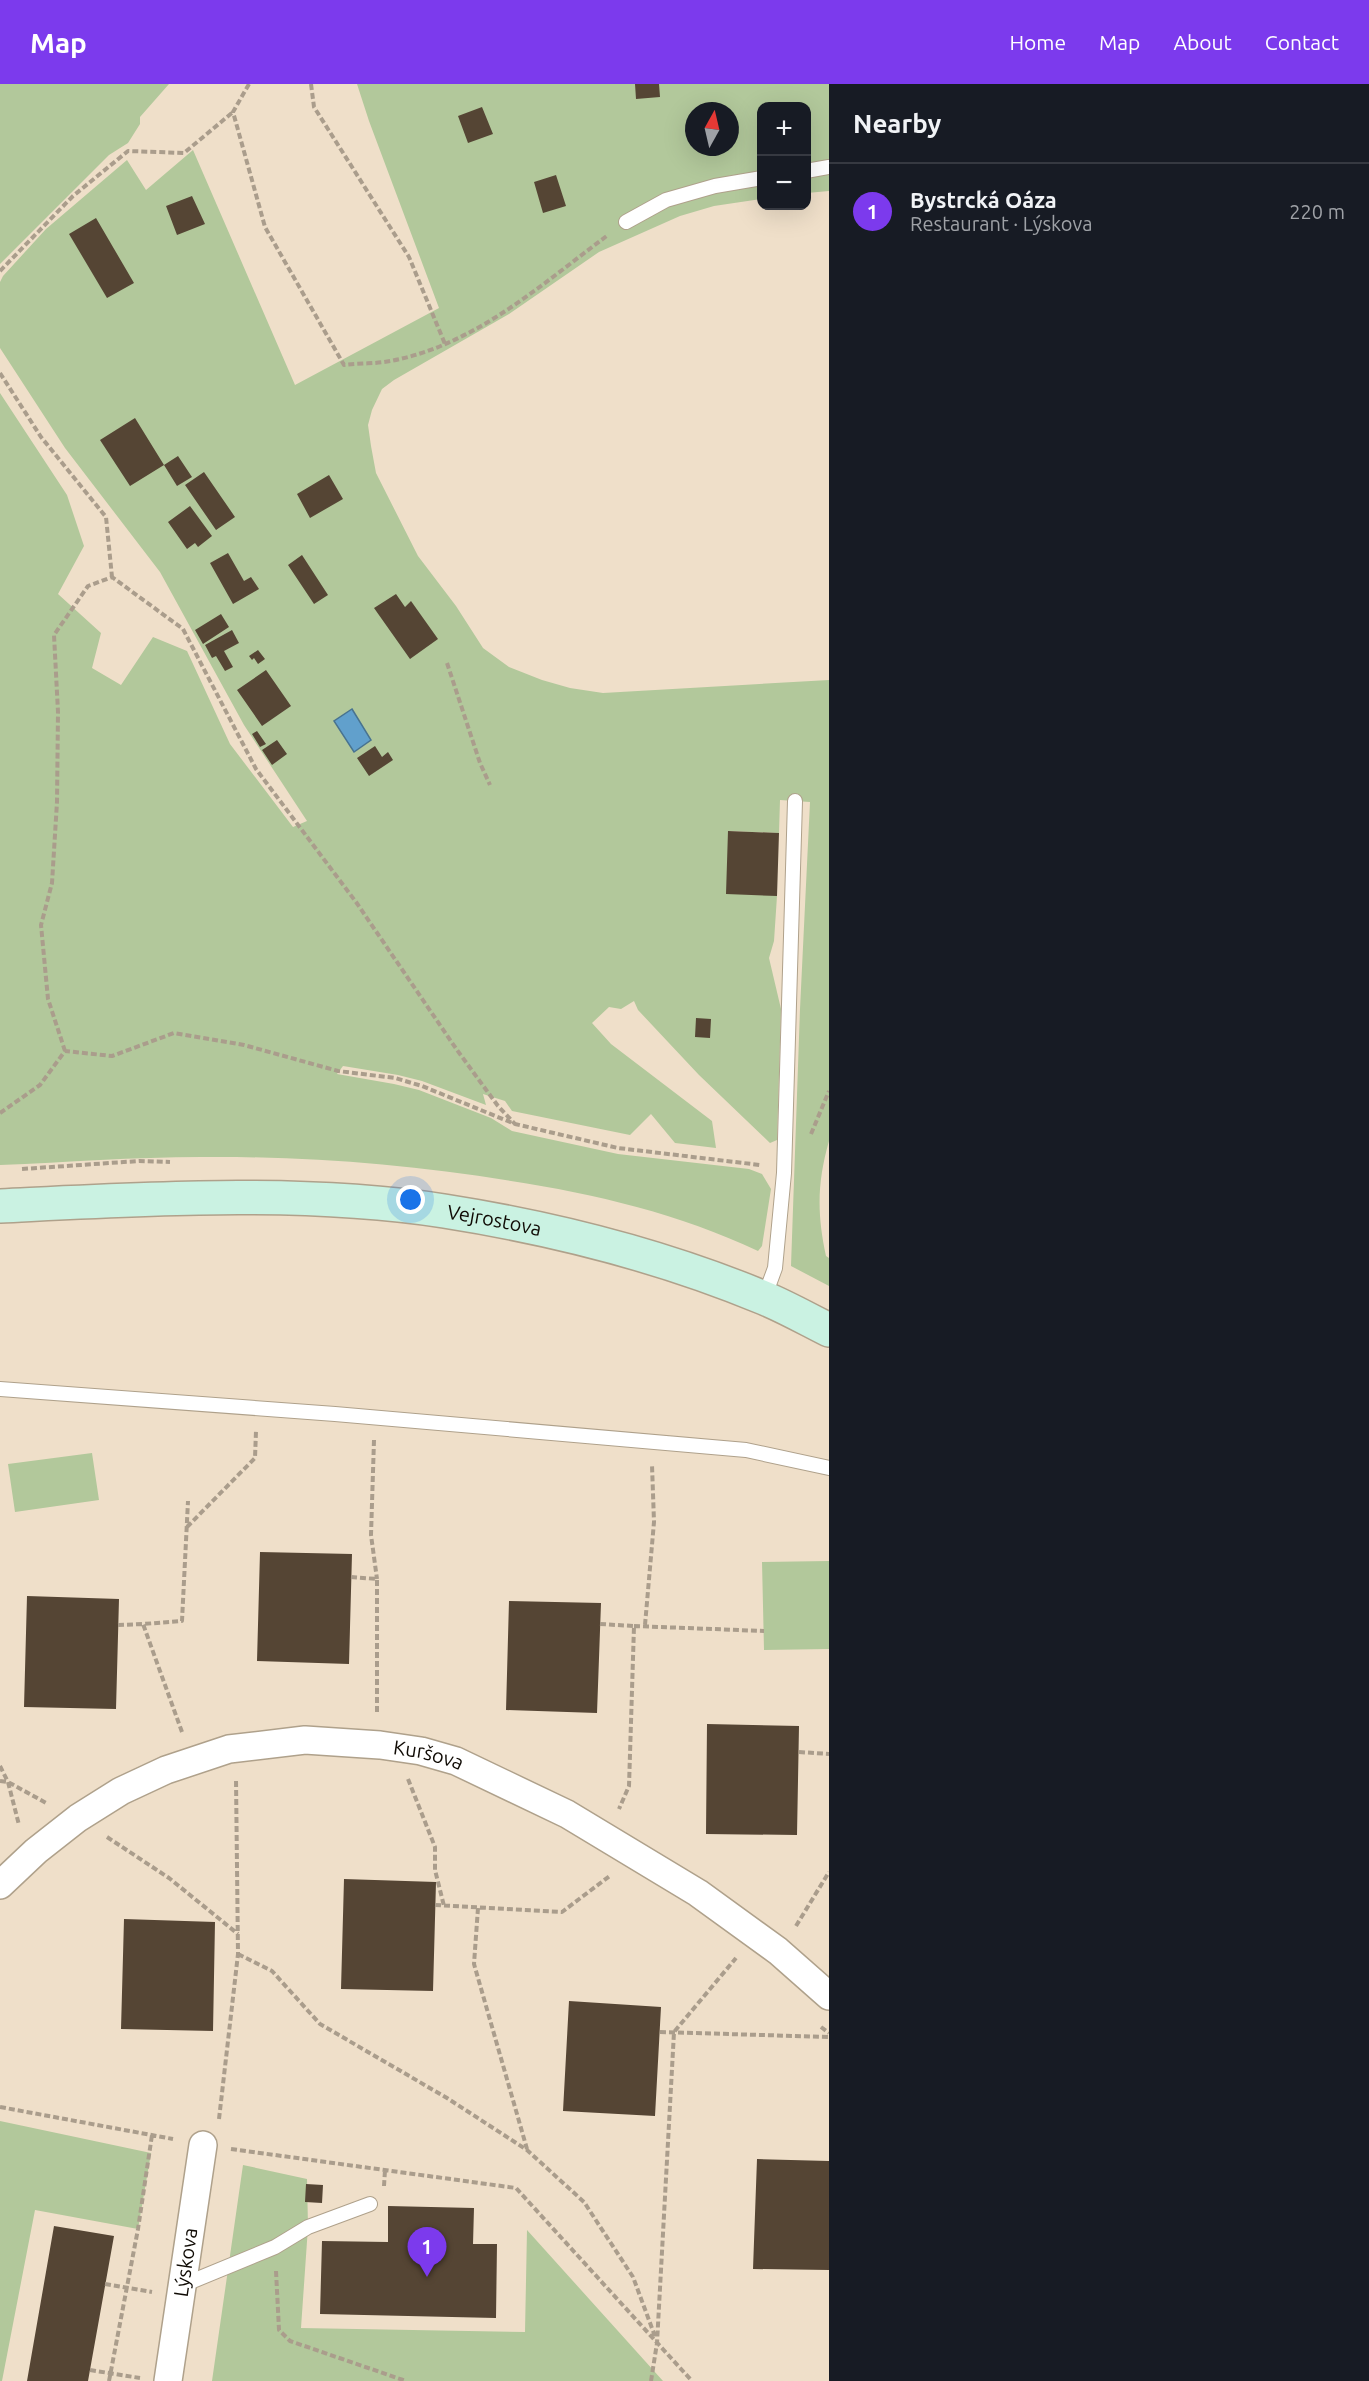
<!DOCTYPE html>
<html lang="en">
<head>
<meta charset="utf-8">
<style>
  :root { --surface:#171b24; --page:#20242c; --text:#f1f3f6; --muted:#9ea1a6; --line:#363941; --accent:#7c3aed }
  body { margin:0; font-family:Ubuntu,sans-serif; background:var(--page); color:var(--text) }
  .controls { position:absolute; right:18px; top:18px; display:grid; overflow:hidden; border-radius:12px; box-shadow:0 6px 24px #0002 }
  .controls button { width:54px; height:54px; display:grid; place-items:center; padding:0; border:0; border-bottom:2px solid var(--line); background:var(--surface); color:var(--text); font:30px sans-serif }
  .compass { position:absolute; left:685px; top:18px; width:54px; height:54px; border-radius:50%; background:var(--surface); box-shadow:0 6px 24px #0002; rotate:8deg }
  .you { position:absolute; left:411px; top:1116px; width:21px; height:21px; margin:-15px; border:4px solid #fff; border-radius:50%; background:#1a73e8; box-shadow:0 0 0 9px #1a73e833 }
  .badge { display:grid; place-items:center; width:39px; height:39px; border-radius:50%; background:var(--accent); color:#fff; font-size:20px; font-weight:700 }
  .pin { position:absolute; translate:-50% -50px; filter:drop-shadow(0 2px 3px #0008) }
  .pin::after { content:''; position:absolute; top:32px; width:21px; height:18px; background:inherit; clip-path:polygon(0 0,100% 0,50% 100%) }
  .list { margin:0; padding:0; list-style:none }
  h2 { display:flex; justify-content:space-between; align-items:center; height:78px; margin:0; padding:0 24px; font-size:26px }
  h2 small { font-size:20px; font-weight:400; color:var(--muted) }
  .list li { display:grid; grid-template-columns:39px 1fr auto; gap:18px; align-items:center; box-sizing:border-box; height:96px; padding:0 24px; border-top:2px solid var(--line) }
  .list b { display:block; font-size:22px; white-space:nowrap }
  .list p { margin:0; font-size:20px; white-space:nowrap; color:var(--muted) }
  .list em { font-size:20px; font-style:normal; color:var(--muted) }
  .map { position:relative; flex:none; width:829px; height:2297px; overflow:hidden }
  header { display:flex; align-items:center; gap:36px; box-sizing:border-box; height:84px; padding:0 30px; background:var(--accent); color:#fff }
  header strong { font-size:28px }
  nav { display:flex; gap:33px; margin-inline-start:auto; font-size:21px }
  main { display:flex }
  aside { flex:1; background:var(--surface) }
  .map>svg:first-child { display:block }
  .green { fill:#b2c89b; fill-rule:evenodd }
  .water { fill:#61a0cc; stroke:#487390; stroke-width:1.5 }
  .building { fill:#554534 }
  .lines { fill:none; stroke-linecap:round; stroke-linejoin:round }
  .lane-casing { stroke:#afa18b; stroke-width:16 }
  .street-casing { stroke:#afa18b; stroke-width:30 }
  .secondary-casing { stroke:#afa18b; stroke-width:36 }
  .path { stroke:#aa9d8c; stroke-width:4; stroke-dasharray:6 3; stroke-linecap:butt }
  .lane { stroke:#fff; stroke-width:14 }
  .street { stroke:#fff; stroke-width:27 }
  .secondary { stroke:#caf2e2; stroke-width:33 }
  .labels { text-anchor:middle; stroke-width:6; stroke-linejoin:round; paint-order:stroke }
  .street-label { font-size:20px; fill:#0f0a04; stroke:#fcedd6 }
</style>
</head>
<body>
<header>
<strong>Map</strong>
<nav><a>Home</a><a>Map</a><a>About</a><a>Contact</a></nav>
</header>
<main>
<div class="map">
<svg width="829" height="2297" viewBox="0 0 829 2297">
  <rect width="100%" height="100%" fill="#efdfc9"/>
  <path class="green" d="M 0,0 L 169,0 L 140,33 L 140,40 L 128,59 L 109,71 L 0,180 Z
    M 357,0 L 829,0 L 829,107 L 807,109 L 806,22 L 762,22 L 761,115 L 714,122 L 680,132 L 599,168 L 509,230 L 394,296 L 382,305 L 372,326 L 368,341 L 371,362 L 376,389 L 418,472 L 456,522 L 483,564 L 509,583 L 542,596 L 570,604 L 603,609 L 829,596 L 829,1057 C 817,1099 817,1130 826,1172 L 829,1174 L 829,1202 L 791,1182 L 800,925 L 810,718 L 780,716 L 779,749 L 729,747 L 777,812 L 774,857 L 769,874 L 781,925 L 777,1056 L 770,1059 L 699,991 L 638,926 L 634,917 L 621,925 L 609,923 L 592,939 L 611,960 L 712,1037 L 716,1064 L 675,1059 L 651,1030 L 630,1051 L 512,1027 L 505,1017 L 483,1010 L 486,1021 L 422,997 L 398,991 L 343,982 L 337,990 L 394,1000 L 419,1006 L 491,1034 L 512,1047 L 618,1070 L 749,1085 L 762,1090 L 771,1105 L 762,1162 L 758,1167 C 680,1130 595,1110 511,1097 C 413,1081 316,1073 217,1073 C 145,1072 72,1078 0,1081 L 0,309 L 67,411 L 84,462 L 58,510 L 101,549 L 92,584 L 121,601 L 153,553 L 187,567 L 230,660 L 293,743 L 307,737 L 244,641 L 160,488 L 65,364 L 0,264 L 0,198 L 3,192 L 46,145 L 127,76 L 146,106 L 193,66 L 295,301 L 439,224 L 369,37 ZM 694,27 L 730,27 L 730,63 L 694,63 Z
    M 92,1369 L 99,1416 L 15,1428 L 8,1380 Z
    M 829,1477 L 829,1565 L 764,1566 L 762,1478 Z
    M 0,2037 L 151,2069 L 138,2145 L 35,2126 L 2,2297 L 0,2297 Z
    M 243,2081 L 307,2095 L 308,2143 L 301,2244 L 525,2248 L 527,2146 L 663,2297 L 212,2297 Z"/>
  <path class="water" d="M 352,625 L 371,656 L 354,668 L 334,637 Z"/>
  <path class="building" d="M 635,0 L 659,0 L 660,13 L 636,15 Z
    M 482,23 L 493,50 L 468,59 L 458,32 Z
    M 556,91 L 566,122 L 543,129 L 534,98 Z
    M 192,112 L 205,140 L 177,151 L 166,122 Z
    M 96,134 L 134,199 L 107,214 L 69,150 Z
    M 135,334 L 164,381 L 178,372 L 192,393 L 177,402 L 164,381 L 130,402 L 100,356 Z
    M 204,388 L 235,433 L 216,446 L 185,401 Z
    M 329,391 L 343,415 L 310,434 L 297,410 Z
    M 190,422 L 212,452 L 198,463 L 195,459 L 187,465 L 168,438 Z
    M 228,469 L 244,497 L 251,493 L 259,505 L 233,520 L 210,479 Z
    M 302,471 L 328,511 L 314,520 L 288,481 Z
    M 396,510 L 405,523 L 411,517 L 438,555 L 410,575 L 374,524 Z
    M 221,530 L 229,543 L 203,560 L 195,546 Z
    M 232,546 L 239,559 L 224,567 L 233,583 L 225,587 L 216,572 L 212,574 L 205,561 Z
    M 258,566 L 265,575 L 258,580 L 254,574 L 252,576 L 249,572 Z
    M 266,586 L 291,622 L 262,642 L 237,606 Z
    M 257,647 L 266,660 L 260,663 L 252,650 Z
    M 277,656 L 287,670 L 272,681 L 262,666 Z
    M 375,662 L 382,673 L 388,668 L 393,676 L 369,692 L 357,674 Z
    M 728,747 L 779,749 L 777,812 L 726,810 Z
    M 696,934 L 711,935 L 710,954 L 695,953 Z
    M 260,1468 L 352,1470 L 349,1580 L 257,1577 Z
    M 27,1512 L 119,1515 L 116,1625 L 24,1623 Z
    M 509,1517 L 601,1519 L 597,1629 L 506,1626 Z
    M 707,1640 L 799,1642 L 797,1751 L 706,1750 Z
    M 344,1795 L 436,1798 L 433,1907 L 341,1905 Z
    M 124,1835 L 215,1838 L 213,1947 L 121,1945 Z
    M 569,1917 L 661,1923 L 655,2032 L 563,2027 Z
    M 757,2075 L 829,2077 L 829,2186 L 753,2185 Z
    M 306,2100 L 323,2101 L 322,2119 L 305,2118 Z
    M 388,2122 L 474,2124 L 473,2160 L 497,2160 L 496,2234 L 320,2230 L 322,2157 L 388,2158 Z
    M 54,2142 L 114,2152 L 88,2297 L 27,2297 Z"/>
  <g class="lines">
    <g class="lane-casing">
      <path id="lane" d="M 806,87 L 829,83
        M 626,138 L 666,116 L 715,102 L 762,94
        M 764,1214 L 775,1184 L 784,1089 L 795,717
        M 0,1305 L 335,1330 L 746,1366 L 829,1384
        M 183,2201 L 275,2163 L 308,2143 L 370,2120"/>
    </g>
    <g class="street-casing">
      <g id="street">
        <path id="s1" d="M 0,1801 L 36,1767 L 78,1734 L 121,1707 L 166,1686 L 229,1665 L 305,1656 L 380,1661 L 421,1667 L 456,1677 L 567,1730 L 698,1809 L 778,1867 L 829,1912"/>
        <path id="s2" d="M 168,2297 L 203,2061"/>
      </g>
    </g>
    <g class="secondary-casing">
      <g id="secondary">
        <path id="s3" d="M 0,1122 C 144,1115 301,1105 444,1127 C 552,1144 663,1172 764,1214 C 786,1223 807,1235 829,1246"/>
      </g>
    </g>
    <path class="path" d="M 249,0 L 233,28 L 265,143 L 344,281 C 359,279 375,280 390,277 C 474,262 542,200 608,151
      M 311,0 L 314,23 L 409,173 L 445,260
      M 0,187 L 73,112 L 128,67 L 184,69 L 233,28
      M 0,289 L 41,353 L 106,433 L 112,493
      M 447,579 L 480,679 L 490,701
      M 65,967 L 48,915 L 41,841 L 52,799 L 57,718 L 58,628 L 54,551 L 88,502 L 112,493 L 183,545 L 256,685 L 356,818 L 457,966 L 498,1022 L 515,1040
      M 0,1029 L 40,1001 L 65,967 L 112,972 L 174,949 L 244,961 L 338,987 L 395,994 L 422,1002 L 515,1040 L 618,1064 L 760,1081
      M 811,1050 L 829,1007
      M 22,1085 L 139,1077 L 170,1078
      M 374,1356 L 371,1451 L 377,1495
      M 187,1443 L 255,1374 L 256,1347
      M 351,1493 L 377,1495 L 377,1630
      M 600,1540 L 634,1542 L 629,1702 L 619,1725
      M 118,1541 L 143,1540
      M 645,1541 L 654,1438 L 652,1381
      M 634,1542 L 764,1547
      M 182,1648 L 143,1540 L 182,1537 L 188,1417
      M 799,1668 L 829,1670
      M 0,1682 L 8,1698 L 19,1741
      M 408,1695 L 435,1763 L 435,1786 L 444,1822
      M 0,1697 L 8,1698 L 48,1720
      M 107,1753 L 169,1794 L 238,1850
      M 435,1821 L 562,1828 L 611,1791
      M 478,1824 L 474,1880 L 527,2065
      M 796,1842 L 829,1788
      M 238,1870 L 272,1887 L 320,1940 L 447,2014 L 527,2066 L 584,2118 L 633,2193 L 656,2255
      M 821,1943 L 829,1949
      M 660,1948 L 829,1953
      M 0,2023 L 173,2055
      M 219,2035 L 238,1870 L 236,1695
      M 231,2065 L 516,2104 L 692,2297
      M 384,2102 L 385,2086
      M 276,2187 L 279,2246 L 290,2257 L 406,2297
      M 105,2200 L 152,2208
      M 90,2286 L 140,2294
      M 109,2297 L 138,2145 L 152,2051
      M 651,2297 L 657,2259 L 674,1948 L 736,1874"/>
    <use href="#lane" class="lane"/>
    <use href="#street" class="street"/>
    <use href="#secondary" class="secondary"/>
  </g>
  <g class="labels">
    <g class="street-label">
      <text dy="7" stroke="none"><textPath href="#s3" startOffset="496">Vejrostova</textPath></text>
      <text dy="7" stroke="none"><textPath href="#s1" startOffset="471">Kuršova</textPath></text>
      <text dy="7" stroke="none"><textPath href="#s2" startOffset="120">Lýskova</textPath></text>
    </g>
  </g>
</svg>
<div class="controls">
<button>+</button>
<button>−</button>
</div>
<svg class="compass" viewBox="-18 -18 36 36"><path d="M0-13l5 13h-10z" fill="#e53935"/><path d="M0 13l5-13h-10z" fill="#9ea1a6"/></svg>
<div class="you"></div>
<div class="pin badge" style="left:427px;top:2193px">1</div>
</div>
<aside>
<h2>Nearby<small></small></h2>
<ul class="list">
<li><span class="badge">1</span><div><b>Bystrcká Oáza</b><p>Restaurant · Lýskova</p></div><em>220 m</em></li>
</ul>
</aside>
</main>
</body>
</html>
